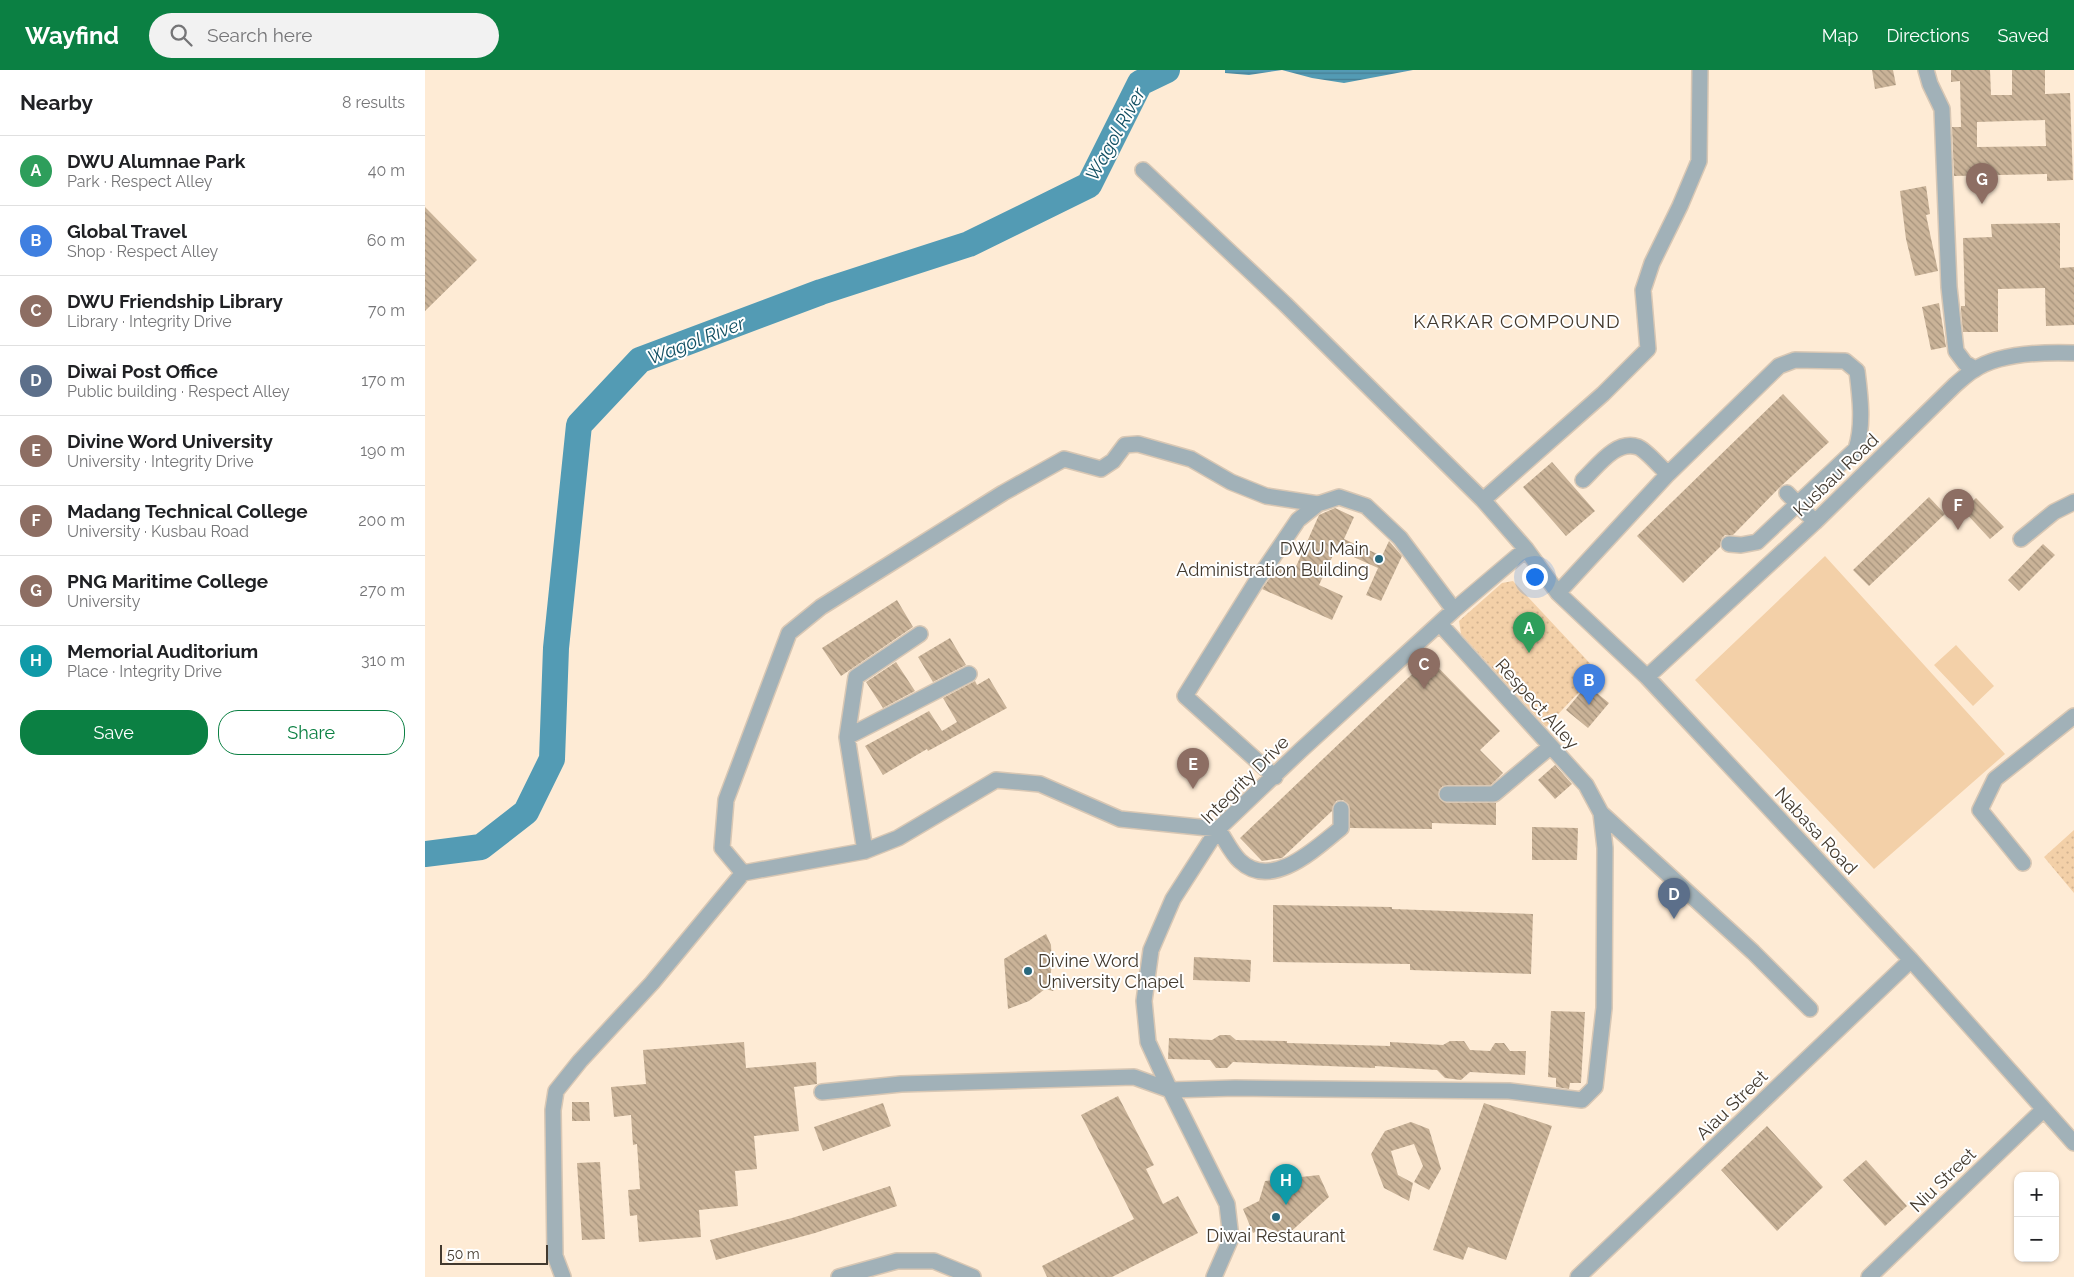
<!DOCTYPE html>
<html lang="en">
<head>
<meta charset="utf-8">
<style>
  :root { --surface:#fff; --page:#f2f2f2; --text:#202124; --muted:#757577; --line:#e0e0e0; --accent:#0b8043 }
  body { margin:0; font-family:Raleway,sans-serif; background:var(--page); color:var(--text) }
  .controls { position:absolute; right:15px; bottom:15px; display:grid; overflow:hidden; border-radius:10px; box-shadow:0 1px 4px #0004 }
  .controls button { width:45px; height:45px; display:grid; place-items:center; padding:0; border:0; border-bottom:1px solid var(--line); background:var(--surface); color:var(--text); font:25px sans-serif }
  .scale { position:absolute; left:15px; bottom:12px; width:108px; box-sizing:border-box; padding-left:5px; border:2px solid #42392e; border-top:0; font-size:14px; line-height:18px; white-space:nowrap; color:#42392e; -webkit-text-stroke:4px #fff; paint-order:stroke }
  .you { position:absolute; left:1109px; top:506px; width:18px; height:18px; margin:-12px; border:4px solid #fff; border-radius:50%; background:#1a73e8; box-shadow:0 0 0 8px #1a73e833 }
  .badge { display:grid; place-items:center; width:32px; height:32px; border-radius:50%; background:var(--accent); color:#fff; font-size:16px; font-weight:700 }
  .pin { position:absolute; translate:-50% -41px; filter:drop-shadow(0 1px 2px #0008) }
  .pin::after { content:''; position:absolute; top:26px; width:18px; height:15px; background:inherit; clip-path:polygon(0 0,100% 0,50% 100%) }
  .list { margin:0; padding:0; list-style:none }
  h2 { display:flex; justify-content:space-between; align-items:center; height:65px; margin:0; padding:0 20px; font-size:21px }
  h2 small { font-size:16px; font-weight:400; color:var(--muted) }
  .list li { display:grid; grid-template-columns:32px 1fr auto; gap:15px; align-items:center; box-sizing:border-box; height:70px; padding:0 20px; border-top:1px solid var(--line) }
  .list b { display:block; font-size:19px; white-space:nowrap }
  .list p { margin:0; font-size:16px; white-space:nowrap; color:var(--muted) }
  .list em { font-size:16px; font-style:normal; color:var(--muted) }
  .actions { display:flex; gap:10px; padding:15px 20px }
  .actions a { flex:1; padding:11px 0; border:1px solid var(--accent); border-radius:20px; text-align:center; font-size:18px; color:var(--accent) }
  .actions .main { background:var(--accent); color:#fff }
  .icon { flex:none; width:28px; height:28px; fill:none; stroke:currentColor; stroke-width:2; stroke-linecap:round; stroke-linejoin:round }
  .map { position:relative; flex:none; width:1649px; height:1207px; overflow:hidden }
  header { display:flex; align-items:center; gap:30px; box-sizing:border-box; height:70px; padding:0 25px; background:var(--accent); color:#fff }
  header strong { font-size:24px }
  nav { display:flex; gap:28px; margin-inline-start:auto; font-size:18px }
  .search { width:350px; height:45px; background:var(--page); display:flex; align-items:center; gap:12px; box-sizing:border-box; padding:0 18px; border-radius:28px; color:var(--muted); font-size:19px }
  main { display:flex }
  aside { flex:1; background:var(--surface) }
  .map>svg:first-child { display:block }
  .green { fill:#f3d0a8 }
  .park { fill:url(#park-dots) }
  .water { fill:url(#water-rules) }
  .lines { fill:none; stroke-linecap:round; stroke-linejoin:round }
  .river { stroke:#539bb4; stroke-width:26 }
  .building { fill:url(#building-back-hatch); fill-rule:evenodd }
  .minor-casing { stroke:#d8c7b4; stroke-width:18 }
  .minor { stroke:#a1b1b8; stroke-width:15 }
  .poi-dot { fill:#29697e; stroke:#fff; stroke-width:2 }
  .labels { text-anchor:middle; stroke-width:4; stroke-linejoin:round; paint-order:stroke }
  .street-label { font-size:18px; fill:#42392e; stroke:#fff }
  .poi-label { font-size:18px; fill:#42392e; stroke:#fff; text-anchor:end }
  .water-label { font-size:19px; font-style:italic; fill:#124f62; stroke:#fff }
  .neighbourhood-label { font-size:19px; letter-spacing:1px; fill:#42392e; stroke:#fff }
</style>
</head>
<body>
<header>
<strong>Wayfind</strong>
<div class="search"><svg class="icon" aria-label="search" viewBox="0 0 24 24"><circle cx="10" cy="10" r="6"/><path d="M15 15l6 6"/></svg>Search here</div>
<nav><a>Map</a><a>Directions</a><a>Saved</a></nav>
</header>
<main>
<aside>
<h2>Nearby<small>8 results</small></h2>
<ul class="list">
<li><span class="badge" style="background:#2e9e5b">A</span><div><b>DWU Alumnae Park</b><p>Park · Respect Alley</p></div><em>40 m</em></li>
<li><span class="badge" style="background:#3f7fe0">B</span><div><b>Global Travel</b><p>Shop · Respect Alley</p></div><em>60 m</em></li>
<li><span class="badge" style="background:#8d6e63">C</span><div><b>DWU Friendship Library</b><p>Library · Integrity Drive</p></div><em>70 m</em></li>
<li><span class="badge" style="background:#5c6f8a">D</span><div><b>Diwai Post Office</b><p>Public building · Respect Alley</p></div><em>170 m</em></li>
<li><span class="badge" style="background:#8d6e63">E</span><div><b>Divine Word University</b><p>University · Integrity Drive</p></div><em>190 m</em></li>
<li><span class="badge" style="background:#8d6e63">F</span><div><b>Madang Technical College</b><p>University · Kusbau Road</p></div><em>200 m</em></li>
<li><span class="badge" style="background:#8d6e63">G</span><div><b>PNG Maritime College</b><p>University</p></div><em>270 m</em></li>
<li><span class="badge" style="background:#0f9aa8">H</span><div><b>Memorial Auditorium</b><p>Place · Integrity Drive</p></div><em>310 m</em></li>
</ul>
<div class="actions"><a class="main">Save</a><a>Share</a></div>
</aside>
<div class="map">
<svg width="1649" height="1207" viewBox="0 0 1649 1207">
  <defs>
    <pattern id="park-dots" width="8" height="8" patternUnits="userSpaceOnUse" patternTransform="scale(1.25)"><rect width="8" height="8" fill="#f3d0a8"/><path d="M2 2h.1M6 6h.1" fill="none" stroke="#d2b391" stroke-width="1.8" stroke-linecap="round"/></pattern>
    <pattern id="water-rules" width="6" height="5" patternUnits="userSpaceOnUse" patternTransform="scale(1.25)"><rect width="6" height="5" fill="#539bb4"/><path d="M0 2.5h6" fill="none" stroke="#467f93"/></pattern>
    <pattern id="building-back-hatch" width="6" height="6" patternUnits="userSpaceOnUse" patternTransform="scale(1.25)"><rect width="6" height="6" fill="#cab398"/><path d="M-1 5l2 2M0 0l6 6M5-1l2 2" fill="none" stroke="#a6937c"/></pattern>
  </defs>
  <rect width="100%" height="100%" fill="#feebd5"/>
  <path class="green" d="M 1400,486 L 1580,684 L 1449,799 L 1270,610 Z
    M 1531,575 L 1569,616 L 1548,636 L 1509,595 Z"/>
  <path class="park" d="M 1088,511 L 1173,602 L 1121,657 L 1036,564 L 1034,551 L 1077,513 Z
    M 1649,760 L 1649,823 L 1619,787 Z"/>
  <path class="water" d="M 800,0 L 988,0 L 919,13 L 887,8 L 857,0 L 824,5 L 800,3 Z"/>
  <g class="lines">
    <path class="river" d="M 0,784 L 56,777 L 101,742 L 127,689 L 131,578 L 154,355 L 215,290 L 396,222 L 544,174 L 664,115 L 715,13 L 742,0"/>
  </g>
  <path class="building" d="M 1447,0 L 1468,0 L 1471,15 L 1450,19 Z
    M 1526,0 L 1565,0 L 1566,25 L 1587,25 L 1587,0 L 1620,0 L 1620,24 L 1645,23 L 1648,110 L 1622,111 L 1622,104 L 1529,106 L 1527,57 L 1536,57 L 1535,11 L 1526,12 ZM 1620,50 L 1621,76 L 1552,77 L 1552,52 Z
    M 1501,116 L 1505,144 L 1501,145 L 1513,201 L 1490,206 L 1481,169 L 1475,121 Z
    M 0,137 L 52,190 L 0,241 Z
    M 1635,153 L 1635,198 L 1649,197 L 1649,255 L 1621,256 L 1620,218 L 1573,219 L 1573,262 L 1538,262 L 1536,241 L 1536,236 L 1540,236 L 1538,168 L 1567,167 L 1566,154 Z
    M 1514,233 L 1521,277 L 1506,280 L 1497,237 Z
    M 1358,324 L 1404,372 L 1355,417 L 1308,465 L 1300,465 L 1297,468 L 1295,477 L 1258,513 L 1212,466 Z
    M 1127,392 L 1170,441 L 1141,466 L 1098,417 Z
    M 1504,427 L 1520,444 L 1444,516 L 1428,500 Z
    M 1551,428 L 1579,457 L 1565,469 L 1538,440 Z
    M 910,438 L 929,447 L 919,469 L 957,486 L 964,471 L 977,486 L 956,531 L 941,525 L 953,498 L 911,479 L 894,515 L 918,526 L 907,550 L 837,519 L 854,495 L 869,501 L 894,445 Z
    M 1618,474 L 1630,485 L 1594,521 L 1583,510 Z
    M 472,530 L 488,557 L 416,606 L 397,578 Z
    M 525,568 L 541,595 L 508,612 L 493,587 Z
    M 1004,588 L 1075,661 L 1055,680 L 1078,703 L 1066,715 L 1018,716 L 1014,720 L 1014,728 L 1022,733 L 1071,733 L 1071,755 L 1007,753 L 1007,759 L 925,758 L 924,735 L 918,730 L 916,730 L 911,731 L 907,741 L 857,788 L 837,791 L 815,768 Z
    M 471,592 L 490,621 L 458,638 L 441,612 Z
    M 564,608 L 582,638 L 503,681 L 502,679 L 458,705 L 440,676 L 504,641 L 517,661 L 532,652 L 518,628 L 550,611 L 552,615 Z
    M 1162,615 L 1184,633 L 1163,658 L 1141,640 Z
    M 1130,695 L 1147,714 L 1130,729 L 1113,710 Z
    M 1107,757 L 1153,758 L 1152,790 L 1107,790 Z
    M 848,835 L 967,837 L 967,839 L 1108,844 L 1106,904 L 985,900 L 985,894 L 848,892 Z
    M 621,864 L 626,875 L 627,895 L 625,907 L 631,909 L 632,914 L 628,921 L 620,919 L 604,931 L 583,939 L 579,889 Z
    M 769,887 L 826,890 L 825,912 L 768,910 Z
    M 1126,941 L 1160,942 L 1156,1013 L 1145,1013 L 1144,1019 L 1131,1017 L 1131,1008 L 1123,1007 Z
    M 795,965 L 805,965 L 811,970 L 862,971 L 862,973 L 965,976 L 965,972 L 1018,975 L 1025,971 L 1039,971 L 1045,980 L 1065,981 L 1070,973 L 1079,973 L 1085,981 L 1101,981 L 1100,1005 L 1045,1002 L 1036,1010 L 1020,1008 L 1012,1000 L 950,996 L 950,998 L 808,992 L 802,998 L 791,998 L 785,990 L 743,989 L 744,968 L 787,970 Z
    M 319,972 L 321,998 L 391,992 L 392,1014 L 369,1017 L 374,1061 L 329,1066 L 332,1099 L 310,1101 L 313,1136 L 274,1140 L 276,1167 L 214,1172 L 212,1145 L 205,1146 L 203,1120 L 215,1119 L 212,1074 L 208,1075 L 206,1045 L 189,1047 L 186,1017 L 221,1014 L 218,980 Z
    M 693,1026 L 729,1095 L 721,1099 L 738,1134 L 753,1126 L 773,1163 L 687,1207 L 622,1207 L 617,1196 L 709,1149 L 656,1045 Z
    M 147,1032 L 164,1032 L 165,1051 L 147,1051 Z
    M 458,1033 L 466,1056 L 398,1081 L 389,1057 Z
    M 1059,1033 L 1127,1056 L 1081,1190 L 1043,1177 L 1038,1190 L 1008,1180 Z
    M 986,1052 L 1004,1059 L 1016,1099 L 1004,1120 L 989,1112 L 998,1096 L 989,1074 L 966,1081 L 973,1105 L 988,1113 L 984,1131 L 959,1118 L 946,1084 L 960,1061 Z
    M 1342,1056 L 1398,1117 L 1352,1161 L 1296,1100 Z
    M 1441,1090 L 1482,1136 L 1460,1156 L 1418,1110 Z
    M 175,1092 L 180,1169 L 157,1170 L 152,1093 Z
    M 894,1105 L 904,1127 L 861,1166 L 841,1157 L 828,1163 L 818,1139 L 834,1131 L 840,1111 Z
    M 465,1116 L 472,1136 L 390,1163 L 291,1190 L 285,1170 L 367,1148 Z"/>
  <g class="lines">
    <g class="minor-casing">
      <path id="minor" d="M 1501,0 L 1505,14 L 1517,39 L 1524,217 L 1531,281 L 1540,293 L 1550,299
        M 718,100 L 860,234 L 1058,430 L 1101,479 L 1133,523 L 1222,607 L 1486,890 L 1649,1073
        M 1158,410 C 1172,397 1191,369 1213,377 C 1221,380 1235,397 1243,404
        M 1362,423 L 1390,452
        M 1058,430 L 1178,324 L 1223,279 L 1218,220 L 1227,193 L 1255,136 L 1274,91 L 1275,0
        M 1596,469 L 1629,442 L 1649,432
        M 1133,523 L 1243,404 L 1354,296 L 1370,290 L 1420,291 L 1432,301 C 1435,325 1439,355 1431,379 L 1332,472 L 1316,475 L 1304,474
        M 1015,554 L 1161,715 L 1176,743 L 1328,882 L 1385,939
        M 1222,607 L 1390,452 L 1530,315 C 1536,310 1542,304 1549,300 C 1574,283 1620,282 1649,283
        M 422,667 L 544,604
        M 850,707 L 760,626 L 831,512 L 873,450 L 893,434 L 914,427 L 941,436 L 975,468 L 1029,540
        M 1022,724 L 1069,724 L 1125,677
        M 440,781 L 422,667 L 431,607 L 495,564
        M 1598,793 L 1555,740 L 1570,709 L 1649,646
        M 318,803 L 297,778 L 301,730 L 364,563 L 396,537 L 578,423 L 639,389 L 676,399 L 688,391 L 700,375 L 713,374 L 766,389 L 806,412 L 841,426 L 893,434
        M 397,1022 L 476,1014 L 709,1007 L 745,1020 L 810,1018 L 1084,1021 L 1157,1030 L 1170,1017 L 1179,938 L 1180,778 L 1176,743
        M 138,1207 L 130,1186 L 128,1040 L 131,1021 L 155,991 L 227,913 L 318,803 L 440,781 L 473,768 L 571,710 L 615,714 L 695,749 L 793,759 C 800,769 806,783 815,791 C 847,821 891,778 916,758 L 916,739
        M 414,1207 L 472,1191 L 509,1191 L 548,1207
        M 789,1207 L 806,1168 L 802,1134 L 745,1020 L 723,972 L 719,931 L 726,880 L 748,829 L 793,759 L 876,680 L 1029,540 L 1101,479
        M 1153,1207 L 1486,890
        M 1444,1207 L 1618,1040"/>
    </g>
    <use href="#minor" class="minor"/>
  </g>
  <g class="poi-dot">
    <circle cx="954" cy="489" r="5"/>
    <circle cx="603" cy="901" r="5"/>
    <circle cx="851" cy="1147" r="5"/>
  </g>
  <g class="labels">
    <g class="street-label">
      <text transform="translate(1411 405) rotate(-44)" y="6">Kusbau Road</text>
      <text transform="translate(1112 634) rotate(48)" y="6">Respect Alley</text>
      <text transform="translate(820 710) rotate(-45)" y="6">Integrity Drive</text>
      <text transform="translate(1391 761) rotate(47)" y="6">Nabasa Road</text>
      <text transform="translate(1307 1035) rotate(-44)" y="6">Aiau Street</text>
      <text transform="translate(1518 1110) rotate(-44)" y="6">Niu Street</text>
    </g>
    <g class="poi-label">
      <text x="944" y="485">DWU Main<tspan x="944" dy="21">Administration Building</tspan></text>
      <text x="613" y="897" text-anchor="start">Divine Word<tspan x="613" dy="21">University Chapel</tspan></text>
      <text x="851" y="1172" text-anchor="middle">Diwai Restaurant</text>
    </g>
    <g class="water-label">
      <text transform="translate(690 64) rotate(-61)" y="7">Wagol River</text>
      <text transform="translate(271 270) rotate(-21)" y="7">Wagol River</text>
    </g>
    <g class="neighbourhood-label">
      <text x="1092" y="258">KARKAR COMPOUND</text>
    </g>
  </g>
</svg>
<div class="controls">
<button>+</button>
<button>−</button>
</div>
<div class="scale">50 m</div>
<div class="you"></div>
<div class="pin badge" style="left:1104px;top:583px;background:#2e9e5b">A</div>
<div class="pin badge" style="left:1164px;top:635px;background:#3f7fe0">B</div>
<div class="pin badge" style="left:999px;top:619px;background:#8d6e63">C</div>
<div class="pin badge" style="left:1249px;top:849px;background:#5c6f8a">D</div>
<div class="pin badge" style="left:768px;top:719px;background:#8d6e63">E</div>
<div class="pin badge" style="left:1533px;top:460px;background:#8d6e63">F</div>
<div class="pin badge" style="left:1557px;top:134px;background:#8d6e63">G</div>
<div class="pin badge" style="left:861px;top:1135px;background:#0f9aa8">H</div>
</div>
</main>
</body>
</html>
